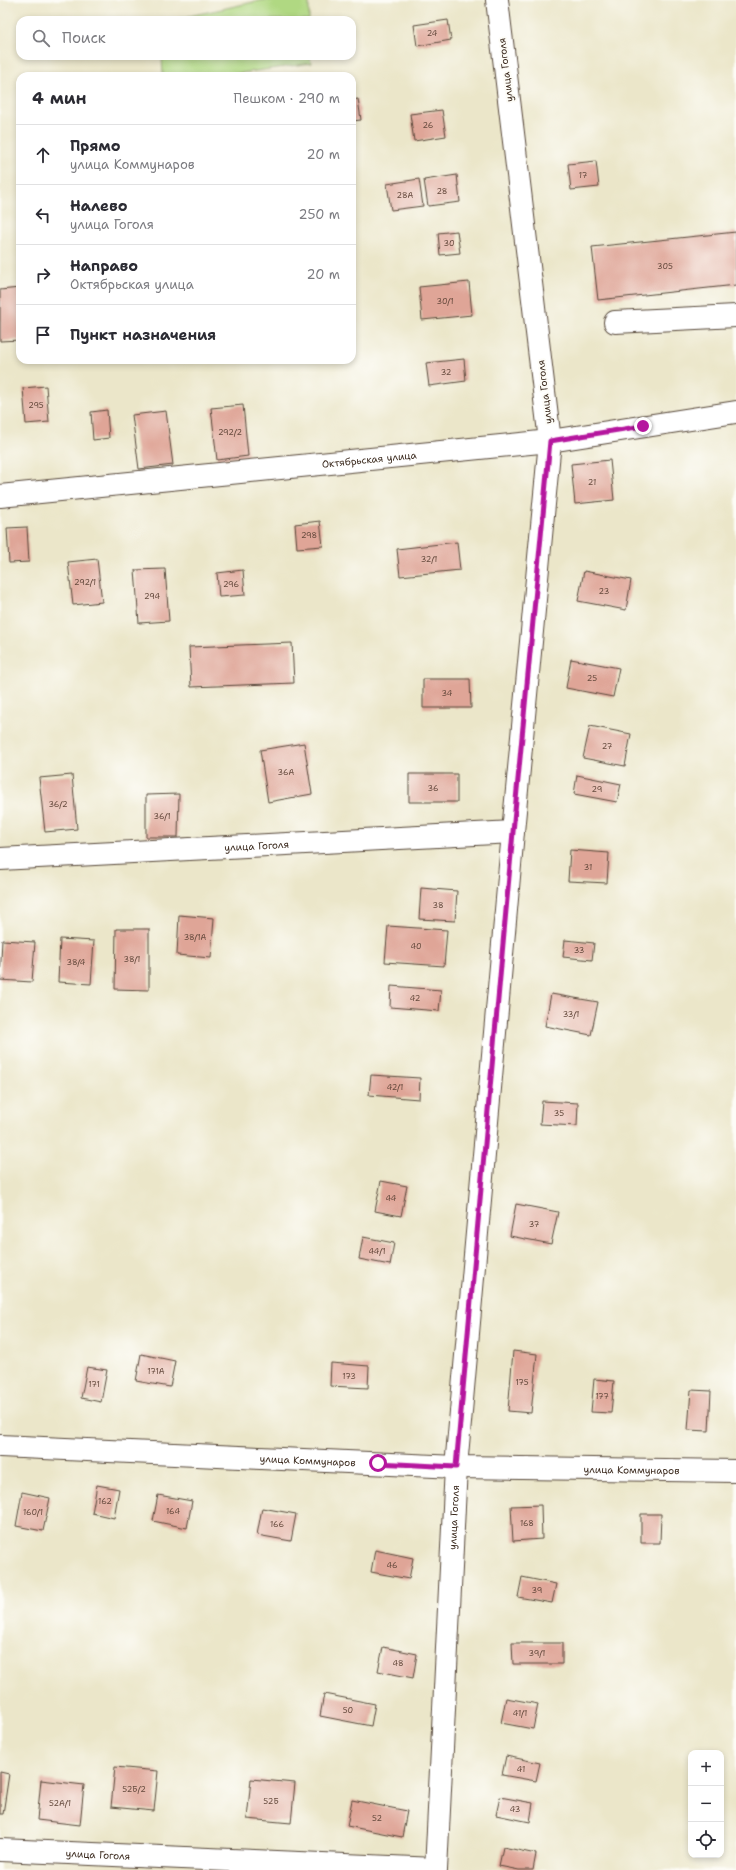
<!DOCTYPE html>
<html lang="ru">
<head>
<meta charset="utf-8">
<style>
  :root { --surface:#fff; --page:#f7f7f7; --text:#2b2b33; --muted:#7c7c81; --line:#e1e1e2 }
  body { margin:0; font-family:"Shantell Sans",sans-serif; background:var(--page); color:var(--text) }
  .controls { position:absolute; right:12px; bottom:12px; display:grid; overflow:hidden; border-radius:8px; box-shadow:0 2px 6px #0003 }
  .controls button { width:36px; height:36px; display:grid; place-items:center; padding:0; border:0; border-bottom:1px solid var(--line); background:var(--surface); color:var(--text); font:20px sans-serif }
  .stop { position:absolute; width:12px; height:12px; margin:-9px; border:3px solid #b5179e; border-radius:50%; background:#fff }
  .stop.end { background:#b5179e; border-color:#fff; box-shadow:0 1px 4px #0008 }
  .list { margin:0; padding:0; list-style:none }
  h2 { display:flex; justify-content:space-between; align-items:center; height:52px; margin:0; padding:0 16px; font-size:17px }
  h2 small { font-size:13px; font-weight:400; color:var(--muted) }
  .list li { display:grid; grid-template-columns:26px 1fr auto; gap:12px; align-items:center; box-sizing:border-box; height:60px; padding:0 16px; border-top:1px solid var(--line) }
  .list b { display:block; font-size:15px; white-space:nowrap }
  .list p { margin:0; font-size:13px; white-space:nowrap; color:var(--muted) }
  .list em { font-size:13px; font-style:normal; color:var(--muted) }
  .icon { flex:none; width:22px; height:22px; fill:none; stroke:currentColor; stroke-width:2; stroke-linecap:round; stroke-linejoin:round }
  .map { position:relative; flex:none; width:736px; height:1870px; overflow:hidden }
  .search { position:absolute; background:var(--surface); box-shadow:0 2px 6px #0003; left:16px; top:16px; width:340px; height:44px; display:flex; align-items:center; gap:10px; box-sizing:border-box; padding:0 14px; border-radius:12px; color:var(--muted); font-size:15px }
  .panel { position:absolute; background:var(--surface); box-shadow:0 2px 6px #0003; left:16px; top:72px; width:340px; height:292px; border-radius:12px }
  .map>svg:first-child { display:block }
  .green { fill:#b0d882; stroke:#768150 }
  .building { fill:#dfa597 }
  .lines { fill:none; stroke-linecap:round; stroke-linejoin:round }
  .minor-casing { stroke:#554638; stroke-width:24 }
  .minor { stroke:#fff; stroke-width:22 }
  .route { stroke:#b5179e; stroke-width:5 }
  .labels { text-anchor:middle; stroke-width:4; stroke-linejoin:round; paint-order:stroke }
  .number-label { font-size:8px; fill:#64493c }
  .street-label { font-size:10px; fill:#3b2a1e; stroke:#fdfcf7 }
</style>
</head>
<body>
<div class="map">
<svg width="736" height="1870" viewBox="0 0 736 1870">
  <rect width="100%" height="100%" fill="#fdfcf7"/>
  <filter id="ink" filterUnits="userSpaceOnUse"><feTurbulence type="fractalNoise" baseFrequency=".025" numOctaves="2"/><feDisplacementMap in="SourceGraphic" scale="8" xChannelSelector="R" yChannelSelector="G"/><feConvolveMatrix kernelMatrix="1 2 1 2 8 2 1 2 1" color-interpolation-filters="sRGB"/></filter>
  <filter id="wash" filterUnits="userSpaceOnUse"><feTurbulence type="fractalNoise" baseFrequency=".012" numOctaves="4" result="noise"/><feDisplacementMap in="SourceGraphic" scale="16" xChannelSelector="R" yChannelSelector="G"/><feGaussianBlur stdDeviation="0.9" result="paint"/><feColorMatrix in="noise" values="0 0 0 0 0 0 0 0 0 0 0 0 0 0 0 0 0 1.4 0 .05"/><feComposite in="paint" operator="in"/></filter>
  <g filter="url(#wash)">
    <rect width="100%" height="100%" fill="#ebe6c9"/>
    <path class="green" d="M 263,0 L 309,0 L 309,20 L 171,20 Z
      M 162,56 L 310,56 L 311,63 L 221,76 L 163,76 Z"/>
    <g id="blocks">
      <path class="building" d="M 448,20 L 451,40 L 417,46 L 414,25 Z
        M 358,99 L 361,120 L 352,121 L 352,100 Z
        M 442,110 L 446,136 L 414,141 L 410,114 Z
        M 596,161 L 599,187 L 571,190 L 568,164 Z
        M 457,175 L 460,202 L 428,206 L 424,180 Z
        M 419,179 L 423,206 L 391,210 L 387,184 Z
        M 457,231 L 460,253 L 440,255 L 438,233 Z
        M 736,232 L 736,285 L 598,300 L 592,247 Z
        M 469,282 L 472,315 L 422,320 L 419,287 Z
        M 20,288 L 20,340 L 0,341 L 0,290 Z
        M 464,359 L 466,381 L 429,386 L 426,363 Z
        M 46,386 L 49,422 L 26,424 L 23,388 Z
        M 243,405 L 248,456 L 217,460 L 211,408 Z
        M 107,410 L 109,438 L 93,440 L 91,412 Z
        M 166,411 L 173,465 L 139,469 L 132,415 Z
        M 610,460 L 614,500 L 575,504 L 571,464 Z
        M 320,521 L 323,546 L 297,548 L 295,524 Z
        M 27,527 L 29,562 L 9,563 L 7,528 Z
        M 457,542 L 460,570 L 400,576 L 397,549 Z
        M 97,559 L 102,602 L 73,605 L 68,562 Z
        M 165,569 L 169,621 L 139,623 L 135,570 Z
        M 243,570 L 245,595 L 219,597 L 217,573 Z
        M 584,571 L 631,580 L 626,610 L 578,601 Z
        M 292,643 L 294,683 L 191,687 L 189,647 Z
        M 571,659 L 619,668 L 613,697 L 566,688 Z
        M 423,679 L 470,679 L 471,708 L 423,708 Z
        M 590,726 L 631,734 L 625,766 L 583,758 Z
        M 304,743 L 312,794 L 268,802 L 260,750 Z
        M 409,774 L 457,774 L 457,802 L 409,802 Z
        M 72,775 L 77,829 L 45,832 L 39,778 Z
        M 577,775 L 621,784 L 617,802 L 574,794 Z
        M 179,794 L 178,837 L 146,837 L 146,795 Z
        M 570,850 L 609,853 L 607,883 L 568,881 Z
        M 421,888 L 457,891 L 455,921 L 419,919 Z
        M 179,915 L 214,918 L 211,958 L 177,955 Z
        M 388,926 L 447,930 L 444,966 L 385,962 Z
        M 116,929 L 149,929 L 149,990 L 115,989 Z
        M 60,939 L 94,941 L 91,984 L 58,982 Z
        M 2,940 L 35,942 L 32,982 L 0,980 Z
        M 565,940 L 594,943 L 592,960 L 563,957 Z
        M 391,986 L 441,990 L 439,1011 L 390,1007 Z
        M 551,994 L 598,1002 L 591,1035 L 545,1026 Z
        M 371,1075 L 420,1078 L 419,1099 L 369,1095 Z
        M 542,1101 L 578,1103 L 577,1126 L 540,1124 Z
        M 381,1181 L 407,1186 L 401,1216 L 375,1211 Z
        M 516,1204 L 558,1212 L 551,1244 L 510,1236 Z
        M 363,1237 L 394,1243 L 390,1265 L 359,1259 Z
        M 513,1351 L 537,1354 L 531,1413 L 508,1411 Z
        M 141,1354 L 175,1361 L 170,1387 L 136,1381 Z
        M 331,1363 L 369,1366 L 368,1388 L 330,1386 Z
        M 87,1367 L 107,1370 L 101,1402 L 81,1398 Z
        M 594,1379 L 614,1381 L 611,1413 L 591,1412 Z
        M 691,1390 L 711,1391 L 709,1431 L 688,1430 Z
        M 97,1485 L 119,1489 L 114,1518 L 92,1513 Z
        M 22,1492 L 50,1498 L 43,1531 L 16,1526 Z
        M 158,1495 L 192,1501 L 187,1528 L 153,1521 Z
        M 541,1505 L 542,1539 L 513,1541 L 511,1506 Z
        M 262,1508 L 296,1514 L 291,1541 L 257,1535 Z
        M 641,1514 L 661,1514 L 660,1543 L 641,1543 Z
        M 375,1550 L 413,1558 L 409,1579 L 371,1572 Z
        M 522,1577 L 556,1584 L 552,1603 L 518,1597 Z
        M 512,1643 L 562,1643 L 562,1664 L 513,1664 Z
        M 383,1647 L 417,1654 L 413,1678 L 378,1671 Z
        M 324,1694 L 375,1704 L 371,1726 L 320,1716 Z
        M 506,1698 L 538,1704 L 533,1729 L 501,1723 Z
        M 506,1756 L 540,1763 L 536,1781 L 502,1775 Z
        M 115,1767 L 158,1771 L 154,1811 L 111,1807 Z
        M 0,1772 L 9,1774 L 3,1814 L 0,1814 Z
        M 251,1779 L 295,1783 L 291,1823 L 247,1819 Z
        M 41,1780 L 84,1785 L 80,1825 L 37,1820 Z
        M 500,1797 L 533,1803 L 530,1822 L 496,1815 Z
        M 352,1800 L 407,1811 L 402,1837 L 347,1826 Z
        M 503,1847 L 536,1854 L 533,1870 L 519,1870 L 499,1866 Z"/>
    </g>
  </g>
  <g filter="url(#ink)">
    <use href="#blocks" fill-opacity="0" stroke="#554638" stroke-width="1"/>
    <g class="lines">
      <g class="minor-casing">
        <g id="minor">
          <path d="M 615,322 L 736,316"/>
          <path id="s1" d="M 0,496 L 550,441 L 736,412"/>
          <path id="s2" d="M 0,859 L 513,832"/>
          <path id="s3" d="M 0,1446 L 456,1467 L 736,1471"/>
          <path id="s4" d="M 0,1850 L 436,1869"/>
          <path id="s5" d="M 436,1870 L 456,1467 L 513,832 L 550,441 L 497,0"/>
        </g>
      </g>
      <use href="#minor" class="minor"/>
    </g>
  </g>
  <g class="lines" filter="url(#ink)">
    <path class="route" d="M 378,1463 L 456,1467 L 513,832 L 550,441 L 643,426"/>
  </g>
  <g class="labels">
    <g class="number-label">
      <text x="432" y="36">24</text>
      <text x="428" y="128">26</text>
      <text x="583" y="178">17</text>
      <text x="442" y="194">28</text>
      <text x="405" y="198">28А</text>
      <text x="449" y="246">30</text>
      <text x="665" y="269">305</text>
      <text x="445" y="304">30/1</text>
      <text x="446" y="375">32</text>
      <text x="36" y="408">295</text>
      <text x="230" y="435">292/2</text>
      <text x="592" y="485">21</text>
      <text x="309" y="538">298</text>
      <text x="429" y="562">32/1</text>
      <text x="85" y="585">292/1</text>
      <text x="231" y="587">296</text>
      <text x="604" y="594">23</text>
      <text x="152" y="599">294</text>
      <text x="592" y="681">25</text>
      <text x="447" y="696">34</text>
      <text x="607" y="749">27</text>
      <text x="286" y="775">36А</text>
      <text x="433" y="791">36</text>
      <text x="597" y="792">29</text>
      <text x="58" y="807">36/2</text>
      <text x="162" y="819">36/1</text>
      <text x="588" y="870">31</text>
      <text x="438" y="908">38</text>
      <text x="195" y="940">38/1А</text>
      <text x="416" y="949">40</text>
      <text x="579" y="953">33</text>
      <text x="132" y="962">38/1</text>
      <text x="76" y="965">38/4</text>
      <text x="415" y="1001">42</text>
      <text x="571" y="1017">33/1</text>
      <text x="395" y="1090">42/1</text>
      <text x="559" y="1116">35</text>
      <text x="391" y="1201">44</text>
      <text x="534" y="1227">37</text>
      <text x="377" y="1254">44/1</text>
      <text x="156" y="1374">171А</text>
      <text x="349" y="1379">173</text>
      <text x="522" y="1385">175</text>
      <text x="94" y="1387">171</text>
      <text x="602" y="1399">177</text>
      <text x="105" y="1504">162</text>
      <text x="173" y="1514">164</text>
      <text x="33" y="1515">160/1</text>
      <text x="527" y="1526">168</text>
      <text x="277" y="1527">166</text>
      <text x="392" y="1568">46</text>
      <text x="537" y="1593">39</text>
      <text x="537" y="1656">39/1</text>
      <text x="398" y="1666">48</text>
      <text x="348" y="1713">50</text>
      <text x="520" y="1716">41/1</text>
      <text x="521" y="1772">41</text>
      <text x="134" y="1792">52Б/2</text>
      <text x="271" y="1804">52Б</text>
      <text x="60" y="1806">52А/1</text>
      <text x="515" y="1812">43</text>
      <text x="377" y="1821">52</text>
    </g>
    <g class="street-label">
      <text transform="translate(505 70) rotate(-97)" y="4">улица Гоголя</text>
      <text transform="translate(544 392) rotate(-97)" y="4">улица Гоголя</text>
      <text dy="4" stroke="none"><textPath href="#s1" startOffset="371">Октябрьская улица</textPath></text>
      <text dy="4" stroke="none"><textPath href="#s2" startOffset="257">улица Гоголя</textPath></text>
      <text dy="4" stroke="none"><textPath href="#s3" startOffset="308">улица Коммунаров</textPath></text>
      <text dy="4" stroke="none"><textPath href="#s3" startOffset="632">улица Коммунаров</textPath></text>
      <text dy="4" stroke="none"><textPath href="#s5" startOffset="353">улица Гоголя</textPath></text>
      <text dy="4" stroke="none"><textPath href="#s4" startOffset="98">улица Гоголя</textPath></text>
    </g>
  </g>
</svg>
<div class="controls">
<button>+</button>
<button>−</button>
<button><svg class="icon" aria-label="locate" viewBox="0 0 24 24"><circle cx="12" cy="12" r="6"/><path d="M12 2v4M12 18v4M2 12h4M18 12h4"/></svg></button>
</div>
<div class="stop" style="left:378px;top:1463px"></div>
<div class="stop end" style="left:643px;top:426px"></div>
<div class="search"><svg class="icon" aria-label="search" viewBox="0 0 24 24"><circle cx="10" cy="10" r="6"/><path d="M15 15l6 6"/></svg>Поиск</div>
<section class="panel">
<h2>4 мин<small>Пешком · 290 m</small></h2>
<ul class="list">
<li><svg class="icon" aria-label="ahead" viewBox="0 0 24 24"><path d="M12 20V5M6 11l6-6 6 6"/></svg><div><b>Прямо</b><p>улица Коммунаров</p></div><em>20 m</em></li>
<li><svg class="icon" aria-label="left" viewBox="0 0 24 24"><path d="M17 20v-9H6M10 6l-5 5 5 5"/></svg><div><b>Налево</b><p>улица Гоголя</p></div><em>250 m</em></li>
<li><svg class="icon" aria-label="right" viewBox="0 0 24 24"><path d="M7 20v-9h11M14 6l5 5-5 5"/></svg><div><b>Направо</b><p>Октябрьская улица</p></div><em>20 m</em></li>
<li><svg class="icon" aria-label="arrive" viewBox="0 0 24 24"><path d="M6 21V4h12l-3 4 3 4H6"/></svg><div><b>Пункт назначения</b></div></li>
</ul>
</section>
</div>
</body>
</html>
